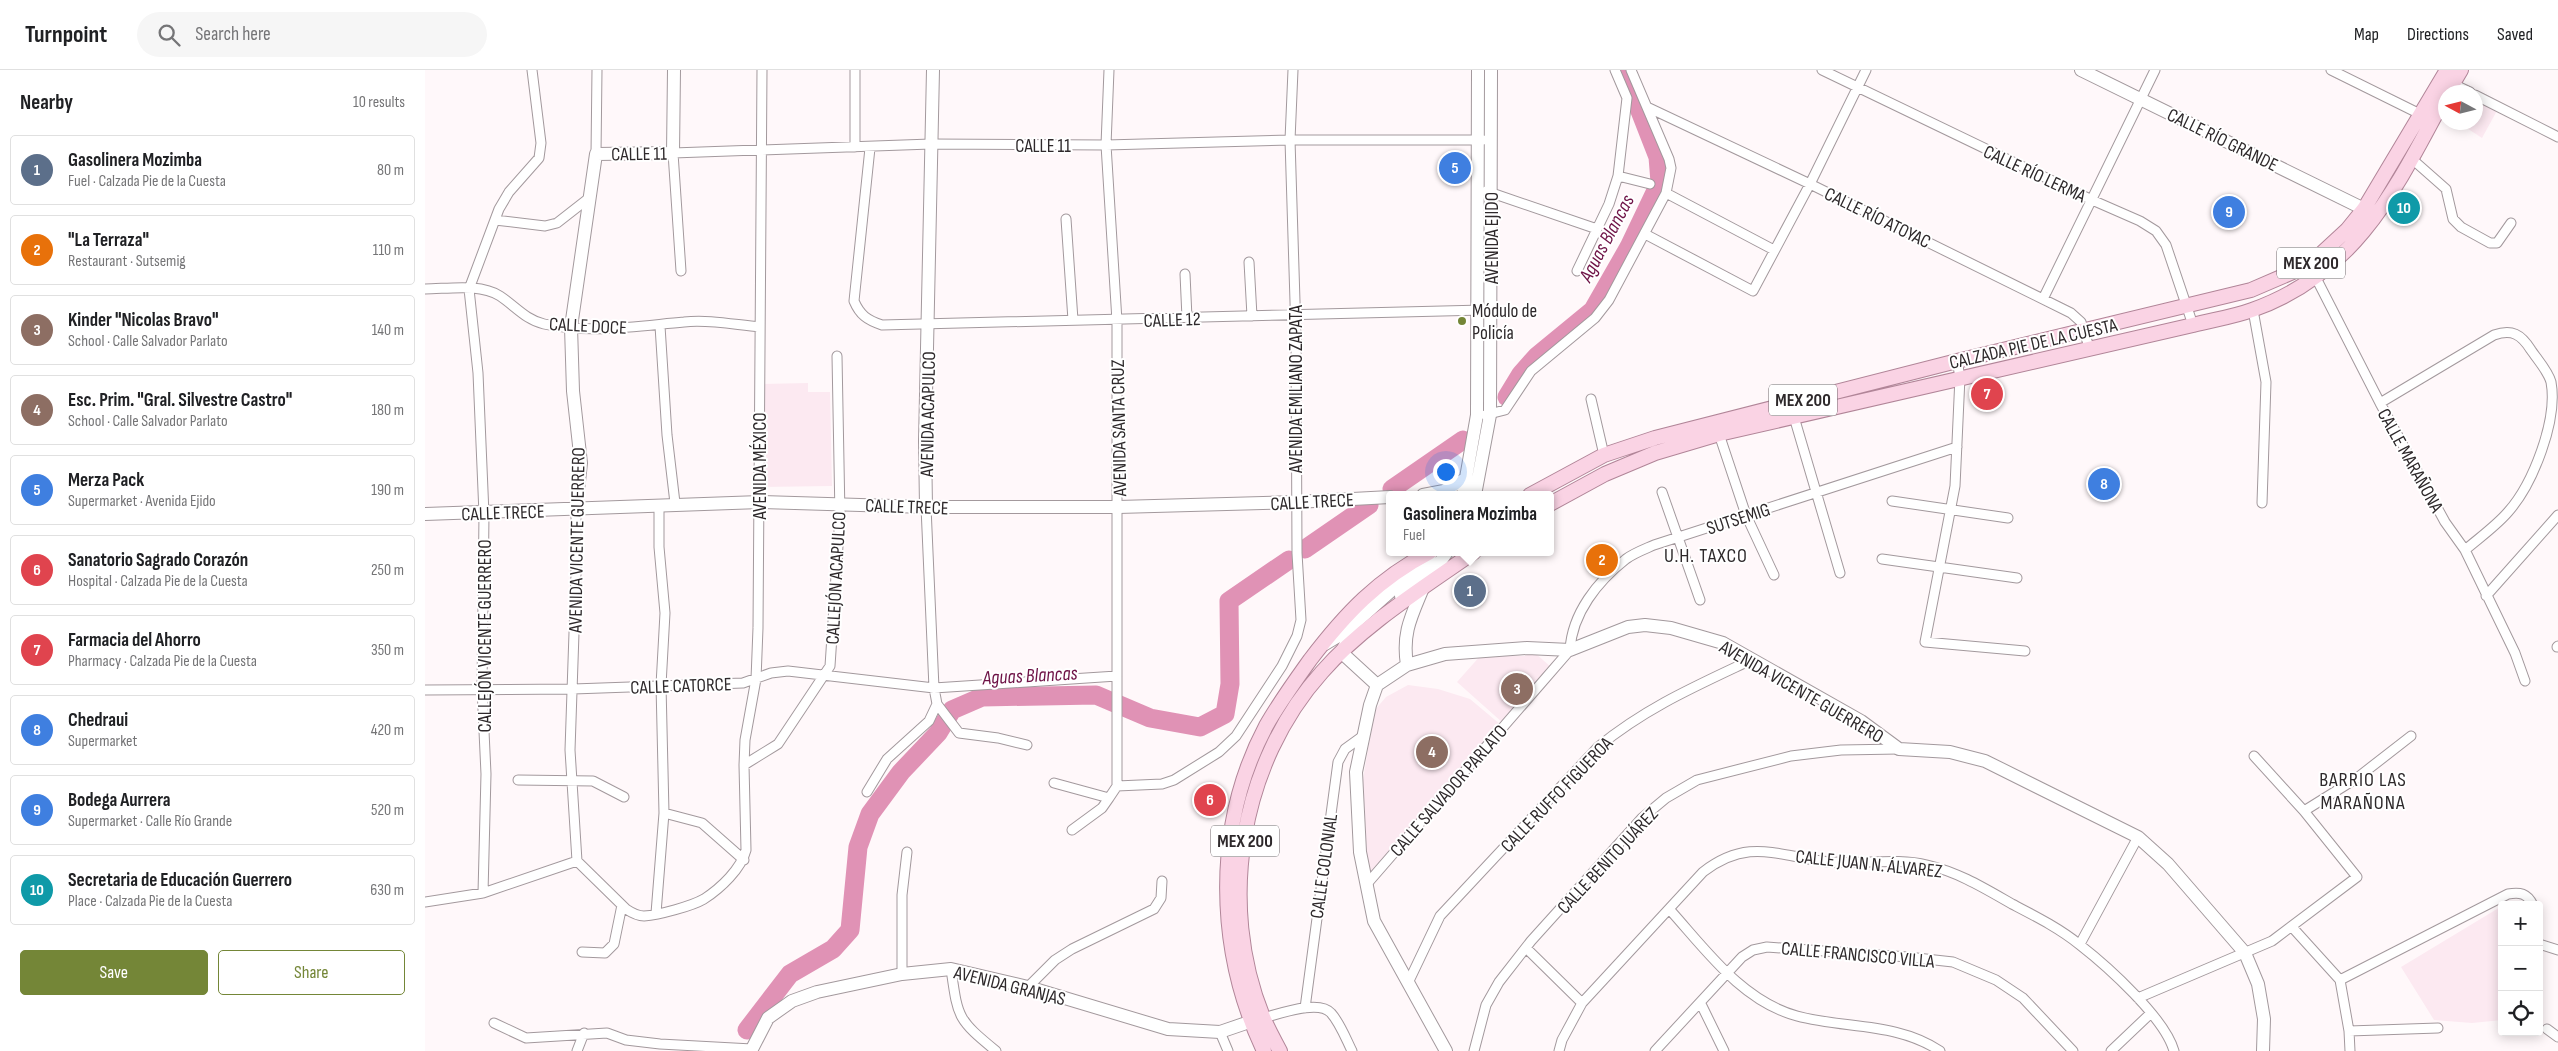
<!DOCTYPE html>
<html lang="en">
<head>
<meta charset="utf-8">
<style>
  :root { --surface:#fff; --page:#f6f6f6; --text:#202124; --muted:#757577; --line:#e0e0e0; --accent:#748637 }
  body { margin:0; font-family:"Sofia Sans Condensed",sans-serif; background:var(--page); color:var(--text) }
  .controls { position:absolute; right:15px; bottom:15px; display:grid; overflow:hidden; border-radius:5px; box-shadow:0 2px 12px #0003 }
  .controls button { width:45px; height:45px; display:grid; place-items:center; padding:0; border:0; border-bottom:1px solid var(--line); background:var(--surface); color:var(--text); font:25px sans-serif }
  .compass { position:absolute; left:2013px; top:15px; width:45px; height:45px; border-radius:50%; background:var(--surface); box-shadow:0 2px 12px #0003; rotate:277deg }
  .you { position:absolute; left:1020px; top:401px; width:18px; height:18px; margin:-12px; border:4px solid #fff; border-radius:50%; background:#1a73e8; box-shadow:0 0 0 8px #1a73e833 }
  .badge { display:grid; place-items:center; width:32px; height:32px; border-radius:50%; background:var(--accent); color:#fff; font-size:16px; font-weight:700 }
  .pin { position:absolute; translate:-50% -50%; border:2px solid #fff; box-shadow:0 1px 5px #0006 }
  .popup { position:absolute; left:961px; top:421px; width:168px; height:65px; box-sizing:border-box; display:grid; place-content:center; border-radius:5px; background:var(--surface); filter:drop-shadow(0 1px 4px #0005); font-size:16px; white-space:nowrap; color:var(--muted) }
  .popup b { font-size:19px; color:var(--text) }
  .popup::after { content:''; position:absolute; left:50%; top:100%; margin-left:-10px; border:10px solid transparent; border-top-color:var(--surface) }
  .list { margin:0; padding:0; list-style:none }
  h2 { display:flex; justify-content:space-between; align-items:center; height:65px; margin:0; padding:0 20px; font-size:21px }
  h2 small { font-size:16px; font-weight:400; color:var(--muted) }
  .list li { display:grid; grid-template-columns:32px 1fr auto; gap:15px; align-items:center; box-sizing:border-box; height:70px; margin:0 10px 10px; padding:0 10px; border:1px solid var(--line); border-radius:5px }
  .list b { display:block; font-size:19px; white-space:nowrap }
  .list p { margin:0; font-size:16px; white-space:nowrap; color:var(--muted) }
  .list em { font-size:16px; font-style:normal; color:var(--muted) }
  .actions { display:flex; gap:10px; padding:15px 20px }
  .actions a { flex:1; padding:11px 0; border:1px solid var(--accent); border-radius:5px; text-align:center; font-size:18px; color:var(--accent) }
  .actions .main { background:var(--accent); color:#fff }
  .icon { flex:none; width:28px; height:28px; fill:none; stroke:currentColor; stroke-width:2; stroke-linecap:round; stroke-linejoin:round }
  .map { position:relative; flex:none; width:2133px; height:981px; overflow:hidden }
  header { display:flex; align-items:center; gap:30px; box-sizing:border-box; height:70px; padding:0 25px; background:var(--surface); border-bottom:1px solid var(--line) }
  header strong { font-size:24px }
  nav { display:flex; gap:28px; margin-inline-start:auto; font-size:18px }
  .search { width:350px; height:45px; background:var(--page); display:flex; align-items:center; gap:12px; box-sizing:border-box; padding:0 18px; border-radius:28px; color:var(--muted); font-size:19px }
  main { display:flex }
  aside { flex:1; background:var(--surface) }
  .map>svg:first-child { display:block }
  .built { fill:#fce9f1 }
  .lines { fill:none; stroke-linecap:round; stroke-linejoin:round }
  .river { stroke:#e092b5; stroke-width:19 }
  .street-casing { stroke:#a3999d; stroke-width:11 }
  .secondary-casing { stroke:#a3999d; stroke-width:14 }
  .primary-casing { stroke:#b18598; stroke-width:16 }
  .street { stroke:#fff; stroke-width:9 }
  .secondary { stroke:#fff; stroke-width:12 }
  .primary { stroke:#fad3e4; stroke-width:14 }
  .poi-dot { fill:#748637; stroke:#fff; stroke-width:2 }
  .labels { text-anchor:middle; stroke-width:4; stroke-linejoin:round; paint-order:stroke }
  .shield { fill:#fff; stroke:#6d696b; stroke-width:1 }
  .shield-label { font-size:18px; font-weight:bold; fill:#2e292b }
  .street-label { font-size:19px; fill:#2e292b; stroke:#fff }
  .poi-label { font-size:19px; fill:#2e292b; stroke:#fff; text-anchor:start }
  .water-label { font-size:20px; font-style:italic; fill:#6e1246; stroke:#fff }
  .neighbourhood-label { font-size:20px; letter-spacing:1px; fill:#2e292b; stroke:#fff }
</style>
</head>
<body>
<header>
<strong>Turnpoint</strong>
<div class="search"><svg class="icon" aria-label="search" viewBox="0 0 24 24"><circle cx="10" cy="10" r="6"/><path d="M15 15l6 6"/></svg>Search here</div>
<nav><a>Map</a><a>Directions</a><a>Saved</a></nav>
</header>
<main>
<aside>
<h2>Nearby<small>10 results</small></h2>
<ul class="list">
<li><span class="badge" style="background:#5c6f8a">1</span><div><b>Gasolinera Mozimba</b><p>Fuel · Calzada Pie de la Cuesta</p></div><em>80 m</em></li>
<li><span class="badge" style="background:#e8710a">2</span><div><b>&quot;La Terraza&quot;</b><p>Restaurant · Sutsemig</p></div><em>110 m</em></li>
<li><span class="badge" style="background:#8d6e63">3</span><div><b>Kinder &quot;Nicolas Bravo&quot;</b><p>School · Calle Salvador Parlato</p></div><em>140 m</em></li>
<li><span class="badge" style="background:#8d6e63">4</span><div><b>Esc. Prim. &quot;Gral. Silvestre Castro&quot;</b><p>School · Calle Salvador Parlato</p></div><em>180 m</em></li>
<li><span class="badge" style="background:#3f7fe0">5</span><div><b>Merza Pack</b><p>Supermarket · Avenida Ejido</p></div><em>190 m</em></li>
<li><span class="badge" style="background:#e0444e">6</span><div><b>Sanatorio Sagrado Corazón</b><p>Hospital · Calzada Pie de la Cuesta</p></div><em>250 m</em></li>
<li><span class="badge" style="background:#e0444e">7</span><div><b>Farmacia del Ahorro</b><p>Pharmacy · Calzada Pie de la Cuesta</p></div><em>350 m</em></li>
<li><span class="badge" style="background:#3f7fe0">8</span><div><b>Chedraui</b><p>Supermarket</p></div><em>420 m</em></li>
<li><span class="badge" style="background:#3f7fe0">9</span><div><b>Bodega Aurrera</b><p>Supermarket · Calle Río Grande</p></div><em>520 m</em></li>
<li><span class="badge" style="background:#0f9aa8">10</span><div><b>Secretaria de Educación Guerrero</b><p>Place · Calzada Pie de la Cuesta</p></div><em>630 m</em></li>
</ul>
<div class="actions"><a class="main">Save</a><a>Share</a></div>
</aside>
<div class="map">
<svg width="2133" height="981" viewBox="0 0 2133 981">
  <rect width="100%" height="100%" fill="#fff8fa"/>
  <path class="built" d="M 2039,14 L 2074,37 L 2057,68 L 2034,53 L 2050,52 L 2050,22 L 2034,22 Z
    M 383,313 L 383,322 L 405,322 L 407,416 L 337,417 L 335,314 Z
    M 1110,583 L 1126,597 L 1078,653 L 1032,612 L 1056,585 L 1099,586 Z
    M 983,615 L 1013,619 L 1045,629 L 1076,655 L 943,806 L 938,710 L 949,641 L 961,627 Z
    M 2077,836 L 2077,950 L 2047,953 L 2009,950 L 1976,897 Z"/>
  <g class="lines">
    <path class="river" d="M 1082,327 L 1096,304 L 1112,286 L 1168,240 L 1204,177 L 1235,112 L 1233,87 L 1199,0
      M 967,419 L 1038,370
      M 880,479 L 944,435
      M 322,960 L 365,904 L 408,879 L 425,860 L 433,777 L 445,744 L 476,702 L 513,663 L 527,640 L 557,627 L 671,625 L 725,648 L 775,657 L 800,644 L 805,614 L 804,531 L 864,490"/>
    <g class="street-casing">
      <path id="street" d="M 430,0 L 430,77
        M 684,0 L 681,75 L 692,251 L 692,716
        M 1397,0 L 1667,130 L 1715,151 L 1731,161 L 1741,175 L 1768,255
        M 1906,0 L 1995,44
        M 2028,14 L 2045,22
        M 2050,25 L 2133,67
        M 1222,37 L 1385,114 L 1646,243 L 1656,252 L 1664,277
        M 445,78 L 429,231 C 435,245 442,250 457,255 L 1058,240
        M 171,84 L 172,0
        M 1987,89 L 2021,119 L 2028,149 L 2036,157 L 2065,173 L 2072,173 L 2086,153
        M 1193,106 L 1225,114
        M 1061,121 L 1172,159
        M 1241,123 L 1349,180
        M 641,149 L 648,250
        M 70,150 L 120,156 L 132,153 L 164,128
        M 1220,164 L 1328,221 L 1385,114 L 1441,0
        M 824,192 L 827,246
        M 256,201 L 248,83 L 506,74 L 681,75 L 865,70 L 1058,70
        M 1152,201 L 1184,134 L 1193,106 L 1202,28 L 1190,0
        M 760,204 L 762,248
        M 1889,204 L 1955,333 L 2020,452 L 2040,480 L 2090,583 L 2100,611
        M 0,219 C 22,219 55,213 75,226 C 90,236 101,250 119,254 C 165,264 213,256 259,252 C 284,249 311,255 335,257
        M 1618,229 L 1730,0
        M 1828,240 L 1841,312 L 1837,433
        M 235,256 L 242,365 L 250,433
        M 1532,291 L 1535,307 L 1530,416 L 1500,572 L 1600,581
        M 1166,329 L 1179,385
        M 1955,333 L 2069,265 C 2087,259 2096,264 2106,280 C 2112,289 2123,301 2126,312 C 2133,350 2108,414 2083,442 C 2071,456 2054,468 2040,480
        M 1060,345 L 1080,340 L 1106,301 L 1170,248 L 1184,230 L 1241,123 L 1246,98 L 1244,89 L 1206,0
        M 1369,347 L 1415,503
        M 1294,364 L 1321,445 L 1349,505
        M 1237,422 L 1275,530
        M 1467,431 L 1583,448
        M 151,439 L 151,504 L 145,680 L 152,791
        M 1457,489 L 1592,508
        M 2061,526 L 2133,445
        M 2132,577 L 2133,576
        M 0,620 L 148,619 L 318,613 L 346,603 L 363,601 L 509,618 L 692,606
        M 512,634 L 534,663 L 573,668 L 602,675
        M 319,695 L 353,674 L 405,596 L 415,446 L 412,286
        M 93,710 L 168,711 L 199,727
        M 629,713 L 684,728 L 692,716
        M 692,716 L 737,714 L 749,710 L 794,682 L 811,666 L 857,596 L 872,566 L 876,550 L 872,483 L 871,264 L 865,70 L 868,0
        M 442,722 L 462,689 L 504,651 L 512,634 L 509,618 L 501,437
        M 1879,741 L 1932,708 L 1986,666
        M 239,743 L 277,753 L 319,790
        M 647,760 L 677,738 L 684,728
        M 941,815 L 1145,580 C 1147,543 1173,511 1201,489 C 1209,483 1220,479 1229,475 L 1532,377
        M 58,823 L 61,704 L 57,618 L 59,444 L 53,303 L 44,219 L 74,139 L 84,122 L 114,88 L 116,73 L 107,0
        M 0,832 L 58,823 L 152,791 L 201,839 C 207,843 212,846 219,846 C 234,845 267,836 279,829 C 296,818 316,799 321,780 L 319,695 L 320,670 L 331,609 L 333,558 L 337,0
        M 1245,840 C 1281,880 1317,931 1372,946 C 1420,959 1472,952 1515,981
        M 231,843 L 239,743 L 236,615 L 240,543 L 234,477 L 234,435
        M 1867,857 L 1915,910 L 1924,961 L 1925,981
        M 1655,874 L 1713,767
        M 2114,874 L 2133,880
        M 1101,878 L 1157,933
        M 157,882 L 180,883 L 189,874 L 197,835
        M 526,899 C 533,948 532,949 571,981
        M 477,904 L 477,825 L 482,782
        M 1915,910 L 2083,824 C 2095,822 2102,823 2108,835
        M 983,913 L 1015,846 L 1173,677 C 1222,637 1271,616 1328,589
        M 603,917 L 630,890 L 647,879 L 729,839 L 736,828 L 737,811
        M 1713,928 L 1847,871 L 1932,807 L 1879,741 L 1829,686
        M 1276,934 L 1299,981
        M 880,938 L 913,692 L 920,679 L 938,666
        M 838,948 C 854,944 894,929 906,943 C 915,953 921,969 927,981
        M 69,953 L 101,968 L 182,963 L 201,970 L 235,974 L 327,979
        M 2122,959 L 2133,967
        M 1924,961 L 2013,958
        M 795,962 L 803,981
        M 152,981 L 159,963
        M 1049,981 L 1061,935 L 1074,912 L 1106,871 L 1217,748 L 1241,728 L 1272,710 L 1366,686 L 1416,680 L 1474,679
        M 1134,981 L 1137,970 L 1157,933 L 1278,802 C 1321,769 1348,784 1396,791 C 1430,796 1469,787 1502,795 C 1533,802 1559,818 1587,834 C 1610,846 1634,858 1655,875 C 1682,896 1740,948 1749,981
        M 1230,981 L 1317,887 L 1328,880 L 1342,877 L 1483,887 L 1528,892 L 1571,910 L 1598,928 L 1648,981
        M 1686,981 L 1726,943"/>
    </g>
    <g class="secondary-casing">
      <path id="secondary" d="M 1656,0 L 1939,139
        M 998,425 L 1019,421 L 1042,408
        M 1038,425 L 1052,345 L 1053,0
        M 1050,425 L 1065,345 L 1066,0
        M 501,437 L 500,371 L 508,0
        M 151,439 L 156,393 L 148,321 L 146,257 L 171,84 L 248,83 L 249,0
        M 0,444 L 335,432 L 501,437 L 693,437 L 871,432 L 965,427
        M 976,526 L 1015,492 L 1022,482
        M 900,574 L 920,562 L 1005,486
        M 921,574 L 916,582 L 952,615
        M 982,595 C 977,563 986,547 998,518
        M 326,981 L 343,948 L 367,931 L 392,922 L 477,904 L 526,899 L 603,917 L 743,959 L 795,962 L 836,948
        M 1021,981 L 949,851 L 935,782 L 931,702 L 945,635 L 952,615 L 982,595 L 1020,584 L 1102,578 L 1145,580 L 1203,557 L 1220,555 L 1246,558 L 1298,573 L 1436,651 L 1474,679 L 1525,682 L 1560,691 L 1713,767 L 1743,794 L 1820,883 L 1833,914 L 1839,949 L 1838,981"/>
    </g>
    <g class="primary-casing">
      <path id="primary" d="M 2023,22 L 2036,0
        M 1105,425 L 1179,385 L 1230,368 L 1532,291 L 1826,220 L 1884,195 L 1922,160 L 1939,139 L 2022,0
        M 1125,434 L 1180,404 L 1230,383 L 1294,364 L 1768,255 C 1787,250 1808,247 1827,240 C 1932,203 1971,118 2020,27
        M 839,981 C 791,880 788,756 841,656 C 854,633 870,611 885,590 C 920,544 953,509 1005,482
        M 855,981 C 849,970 843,959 838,947 C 792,834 815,693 897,602 C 938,555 998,518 1049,482"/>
    </g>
    <use href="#street" class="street"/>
    <use href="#secondary" class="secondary"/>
    <use href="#primary" class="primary"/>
  </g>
  <circle class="poi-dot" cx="1037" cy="251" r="5"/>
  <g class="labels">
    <g class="shield">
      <rect x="1852" y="177.5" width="68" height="31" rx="4"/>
      <rect x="1344" y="314.5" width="68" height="31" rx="4"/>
      <rect x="786" y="755.5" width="68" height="31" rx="4"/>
    </g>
    <g class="shield-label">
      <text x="1886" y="199">MEX 200</text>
      <text x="1378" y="336">MEX 200</text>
      <text x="820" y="777">MEX 200</text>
    </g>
    <g class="street-label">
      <text transform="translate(1798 69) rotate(26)" y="7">CALLE RÍO GRANDE</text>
      <text x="618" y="82">CALLE 11</text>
      <text transform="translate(214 83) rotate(-1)" y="7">CALLE 11</text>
      <text transform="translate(1610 103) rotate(25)" y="7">CALLE RÍO LERMA</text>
      <text transform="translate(1453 147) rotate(26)" y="7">CALLE RÍO ATOYAC</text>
      <text transform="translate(1066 168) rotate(-90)" y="7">AVENIDA EJIDO</text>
      <text transform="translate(747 249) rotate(-2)" y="7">CALLE 12</text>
      <text transform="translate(163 255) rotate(3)" y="7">CALLE DOCE</text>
      <text transform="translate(1608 273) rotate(-13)" y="7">CALZADA PIE DE LA CUESTA</text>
      <text transform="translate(870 319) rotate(-90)" y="7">AVENIDA EMILIANO ZAPATA</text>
      <text transform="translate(502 344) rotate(-89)" y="7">AVENIDA ACAPULCO</text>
      <text transform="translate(693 358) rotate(-91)" y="7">AVENIDA SANTA CRUZ</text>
      <text transform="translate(1986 390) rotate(61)" y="7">CALLE MARAÑONA</text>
      <text transform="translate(334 396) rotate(-90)" y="7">AVENIDA MÉXICO</text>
      <text transform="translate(887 431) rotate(-3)" y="7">CALLE TRECE</text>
      <text transform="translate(482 436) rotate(2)" y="7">CALLE TRECE</text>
      <text transform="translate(78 442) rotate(-2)" y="7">CALLE TRECE</text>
      <text transform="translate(1313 448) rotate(-18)" y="7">SUTSEMIG</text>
      <text transform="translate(151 470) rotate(-89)" y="7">AVENIDA VICENTE GUERRERO</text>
      <text transform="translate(410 508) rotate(-87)" y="7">CALLEJÓN ACAPULCO</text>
      <text transform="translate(59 566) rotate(-90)" y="7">CALLEJÓN VICENTE GUERRERO</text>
      <text transform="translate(256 615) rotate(-2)" y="7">CALLE CATORCE</text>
      <text transform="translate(1377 621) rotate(30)" y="7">AVENIDA VICENTE GUERRERO</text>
      <text transform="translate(1023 720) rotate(-49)" y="7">CALLE SALVADOR PARLATO</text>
      <text transform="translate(1131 724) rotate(-46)" y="7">CALLE RUFFO FIGUEROA</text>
      <text transform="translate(1182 790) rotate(-47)" y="7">CALLE BENITO JUÁREZ</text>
      <text transform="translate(1444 793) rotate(6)" y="7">CALLE JUAN N. ÁLVAREZ</text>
      <text transform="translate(898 796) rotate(-82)" y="7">CALLE COLONIAL</text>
      <text transform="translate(1433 884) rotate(5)" y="7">CALLE FRANCISCO VILLA</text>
      <text transform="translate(585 915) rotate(14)" y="7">AVENIDA GRANJAS</text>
    </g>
    <g class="poi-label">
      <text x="1047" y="247">Módulo de<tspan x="1047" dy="22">Policía</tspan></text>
    </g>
    <g class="water-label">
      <text transform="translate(1181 168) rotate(-62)" y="7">Aguas Blancas</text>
      <text transform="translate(605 605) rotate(-3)" y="7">Aguas Blancas</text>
    </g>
    <g class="neighbourhood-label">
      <text x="1281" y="492">U.H. TAXCO</text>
      <text x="1938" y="716">BARRIO LAS<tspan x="1938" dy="23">MARAÑONA</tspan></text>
    </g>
  </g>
</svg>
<div class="controls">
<button>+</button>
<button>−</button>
<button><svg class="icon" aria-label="locate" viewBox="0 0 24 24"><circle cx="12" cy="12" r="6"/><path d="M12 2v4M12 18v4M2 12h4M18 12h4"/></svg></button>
</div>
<svg class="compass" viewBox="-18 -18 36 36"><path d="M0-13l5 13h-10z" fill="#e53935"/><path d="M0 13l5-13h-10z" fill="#757577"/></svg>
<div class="you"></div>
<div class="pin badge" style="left:1045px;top:521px;background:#5c6f8a">1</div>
<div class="popup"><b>Gasolinera Mozimba</b>Fuel</div>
<div class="pin badge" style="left:1177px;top:490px;background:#e8710a">2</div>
<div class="pin badge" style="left:1092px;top:619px;background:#8d6e63">3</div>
<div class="pin badge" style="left:1007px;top:682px;background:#8d6e63">4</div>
<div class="pin badge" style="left:1030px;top:98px;background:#3f7fe0">5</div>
<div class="pin badge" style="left:785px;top:730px;background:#e0444e">6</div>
<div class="pin badge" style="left:1562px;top:324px;background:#e0444e">7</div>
<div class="pin badge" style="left:1679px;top:414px;background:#3f7fe0">8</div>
<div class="pin badge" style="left:1804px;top:142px;background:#3f7fe0">9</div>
<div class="pin badge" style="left:1979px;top:138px;background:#0f9aa8">10</div>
</div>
</main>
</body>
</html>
